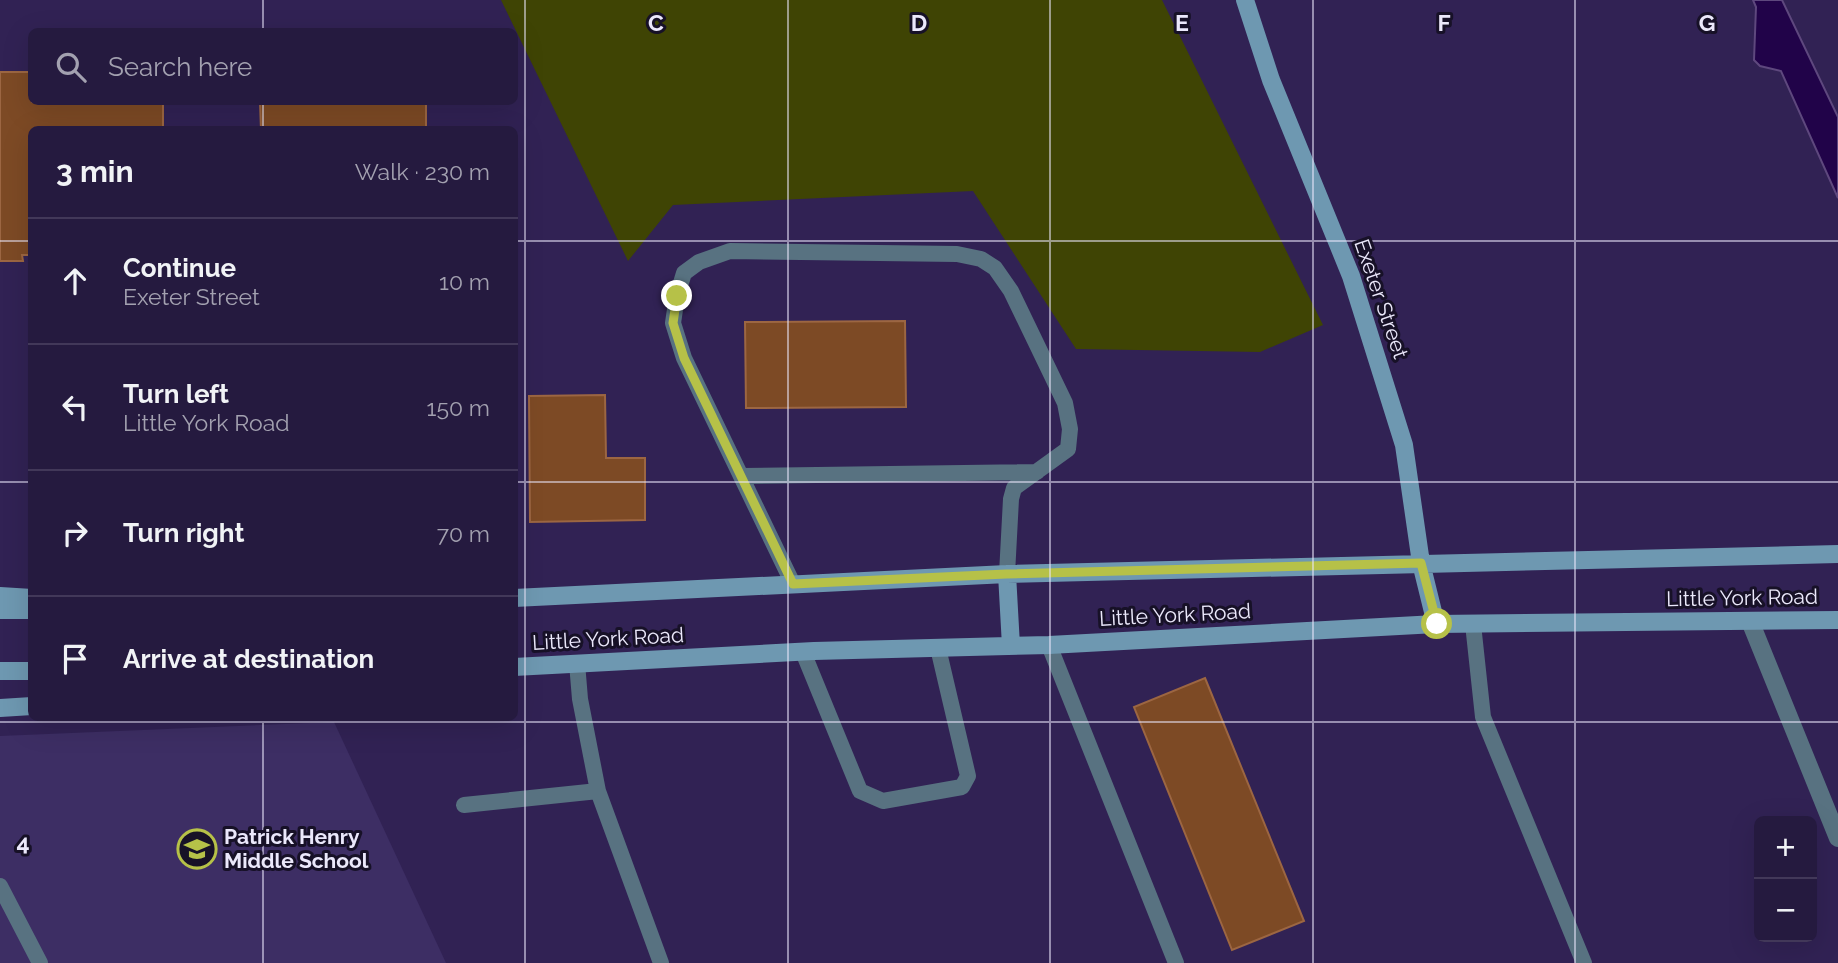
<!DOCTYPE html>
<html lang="en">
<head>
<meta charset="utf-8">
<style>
  :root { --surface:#251a3f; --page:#2d2346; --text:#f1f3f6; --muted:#a3a1b0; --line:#423859 }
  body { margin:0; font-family:Raleway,sans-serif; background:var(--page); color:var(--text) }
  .controls { position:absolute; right:21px; bottom:21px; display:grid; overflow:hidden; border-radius:10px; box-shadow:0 7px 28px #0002 }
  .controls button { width:63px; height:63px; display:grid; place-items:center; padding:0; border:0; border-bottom:2px solid var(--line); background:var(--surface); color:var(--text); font:35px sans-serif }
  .stop { position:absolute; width:21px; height:21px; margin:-16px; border:5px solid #b6c148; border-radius:50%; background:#fff }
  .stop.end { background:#b6c148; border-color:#fff; box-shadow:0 2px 7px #0008 }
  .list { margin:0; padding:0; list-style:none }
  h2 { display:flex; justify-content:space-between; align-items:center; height:91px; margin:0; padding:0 28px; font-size:30px }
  h2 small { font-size:23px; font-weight:400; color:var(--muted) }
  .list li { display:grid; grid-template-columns:46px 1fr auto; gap:21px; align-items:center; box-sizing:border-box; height:126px; padding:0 28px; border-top:2px solid var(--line) }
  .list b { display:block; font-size:26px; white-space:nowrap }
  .list p { margin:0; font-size:23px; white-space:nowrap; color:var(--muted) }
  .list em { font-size:23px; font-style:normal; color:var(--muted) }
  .icon { flex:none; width:38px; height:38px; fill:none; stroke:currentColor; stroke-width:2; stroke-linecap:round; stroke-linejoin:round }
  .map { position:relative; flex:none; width:1838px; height:963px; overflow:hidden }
  .search { position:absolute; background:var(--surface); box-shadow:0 7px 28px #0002; left:28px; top:28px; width:490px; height:77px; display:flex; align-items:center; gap:18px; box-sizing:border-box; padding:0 24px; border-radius:10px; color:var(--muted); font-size:26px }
  .panel { position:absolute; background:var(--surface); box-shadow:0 7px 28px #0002; left:28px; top:126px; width:490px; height:595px; border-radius:10px }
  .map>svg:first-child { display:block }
  .built { fill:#3d2e64 }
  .green { fill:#3f4404 }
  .water { fill:#210349; stroke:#5e487e; stroke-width:2 }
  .building { fill:#7d4a25; stroke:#9c6642; stroke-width:2 }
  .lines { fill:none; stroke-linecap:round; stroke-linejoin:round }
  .lane { stroke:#587281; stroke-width:16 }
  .street { stroke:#587281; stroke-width:18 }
  .secondary { stroke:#6e98b1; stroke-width:18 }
  .route { stroke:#b6c148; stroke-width:9 }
  .grid { fill:none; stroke:#ebe8fb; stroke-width:2; stroke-opacity:0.55 }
  .labels { text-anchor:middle; stroke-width:6; stroke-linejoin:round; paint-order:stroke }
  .street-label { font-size:21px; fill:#ebe8fb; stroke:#171127 }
  .poi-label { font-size:21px; font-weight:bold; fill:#ebe8fb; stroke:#171127; text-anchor:start }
  .grid-label { font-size:23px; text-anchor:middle; font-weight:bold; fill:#ebe8fb; stroke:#171127; stroke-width:6; stroke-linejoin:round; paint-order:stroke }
</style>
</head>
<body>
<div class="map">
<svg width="1838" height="963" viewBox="0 0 1838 963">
  <rect width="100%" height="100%" fill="#312254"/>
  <path class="built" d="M 334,722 L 446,963 L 0,963 L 0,736 Z"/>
  <path class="green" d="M 501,0 L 1162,0 L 1323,325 L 1260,352 L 1076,349 L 973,191 L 673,205 L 628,261 Z"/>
  <path class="water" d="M 1753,0 L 1782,0 L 1838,117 L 1838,198 L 1781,71 L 1760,66 L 1754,60 L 1756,7 Z"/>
  <path class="building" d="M 0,72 L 32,72 L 32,102 L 163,102 L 163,130 L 32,130 L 32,255 L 22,255 L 23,261 L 0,261 Z
    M 260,102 L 426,102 L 426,130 L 261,130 Z
    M 905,321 L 906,407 L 746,408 L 745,322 Z
    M 605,395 L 606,458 L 645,458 L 645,520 L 530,522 L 529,396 Z
    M 1205,678 L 1304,921 L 1232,950 L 1134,707 Z"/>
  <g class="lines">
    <path class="lane" d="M 742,476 L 1037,472
      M 793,584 L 684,358 L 673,323 L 677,296 L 684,273 L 699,262 L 730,251 L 957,254 L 981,259 L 995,268 L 1011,291 L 1065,403 L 1070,429 L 1068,449 L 1014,488 L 1011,499 L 1007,574
      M 1473,624 L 1483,717 L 1584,963
      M 1049,645 L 1176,963
      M 803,652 L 860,791 L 883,801 L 962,787 L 968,776 L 938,648
      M 577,663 L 580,699 L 598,791 L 661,963
      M 464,805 L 598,791
      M 0,886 L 40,963"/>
    <path class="street" d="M 1750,621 L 1838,838"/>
    <path class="secondary" d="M 1245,0 L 1271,80 L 1351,276 L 1404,445 L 1421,563 L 1436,624
      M 1007,574 L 1011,646
      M 0,596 L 32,598
      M 514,598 L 1007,574 L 1838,554
      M 0,610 L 32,610
      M 514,667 L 814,651 L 1049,645 L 1436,624 L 1838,620
      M 0,671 L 32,671
      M 0,708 L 32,706"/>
  </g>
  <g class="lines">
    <path class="route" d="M 677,296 L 673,323 L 684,358 L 793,584 L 1006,574 L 1421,563 L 1437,624"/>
  </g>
  <path class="grid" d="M 263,0 L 263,32M 525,0 L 525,963M 788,0 L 788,963M 1050,0 L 1050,963M 1313,0 L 1313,963M 1575,0 L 1575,963M 263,102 L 263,130M 0,241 L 32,241M 514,241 L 1838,241M 0,482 L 32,482M 514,482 L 1838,482M 263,718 L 263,963M 0,722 L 1838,722"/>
  <defs>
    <g id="school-ring" transform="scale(2.0125)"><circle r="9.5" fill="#171127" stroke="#b6c148" stroke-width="1.5"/><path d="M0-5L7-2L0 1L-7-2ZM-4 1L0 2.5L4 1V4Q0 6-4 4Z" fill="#b6c148"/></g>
  </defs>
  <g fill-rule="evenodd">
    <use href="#school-ring" x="197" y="849"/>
  </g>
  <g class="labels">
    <g class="street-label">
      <text transform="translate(1381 299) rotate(71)" y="7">Exeter Street</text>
      <text transform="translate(1742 598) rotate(-1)" y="7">Little York Road</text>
      <text transform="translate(1175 615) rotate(-3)" y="7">Little York Road</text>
      <text transform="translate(608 639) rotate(-3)" y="7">Little York Road</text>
    </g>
    <g class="poi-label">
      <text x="224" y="844">Patrick Henry<tspan x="224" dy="24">Middle School</tspan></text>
    </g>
  </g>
  <g class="grid-label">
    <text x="656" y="31">C</text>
    <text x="919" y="31">D</text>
    <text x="1182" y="31">E</text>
    <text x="1444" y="31">F</text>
    <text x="1707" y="31">G</text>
    <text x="23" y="851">4</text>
  </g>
</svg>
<div class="controls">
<button>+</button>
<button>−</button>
</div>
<div class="stop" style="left:1437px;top:624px"></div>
<div class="stop end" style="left:677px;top:296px"></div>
<div class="search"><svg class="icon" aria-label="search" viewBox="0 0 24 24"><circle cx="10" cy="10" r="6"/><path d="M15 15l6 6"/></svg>Search here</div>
<section class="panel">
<h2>3 min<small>Walk · 230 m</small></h2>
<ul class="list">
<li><svg class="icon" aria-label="ahead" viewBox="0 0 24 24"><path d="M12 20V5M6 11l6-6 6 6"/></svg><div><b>Continue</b><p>Exeter Street</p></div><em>10 m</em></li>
<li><svg class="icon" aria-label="left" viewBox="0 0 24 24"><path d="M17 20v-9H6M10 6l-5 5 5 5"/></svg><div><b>Turn left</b><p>Little York Road</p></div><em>150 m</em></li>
<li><svg class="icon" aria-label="right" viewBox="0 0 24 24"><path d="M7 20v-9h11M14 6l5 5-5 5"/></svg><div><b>Turn right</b></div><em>70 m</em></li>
<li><svg class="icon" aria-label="arrive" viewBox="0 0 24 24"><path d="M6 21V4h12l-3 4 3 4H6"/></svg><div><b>Arrive at destination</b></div></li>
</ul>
</section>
</div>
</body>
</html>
